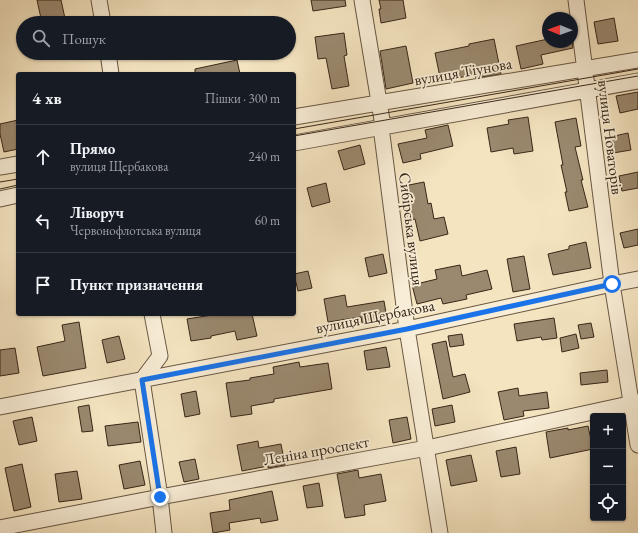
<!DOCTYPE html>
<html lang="uk">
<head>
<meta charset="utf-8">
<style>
  :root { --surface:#171b24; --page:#20242c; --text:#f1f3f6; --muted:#9ea1a6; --line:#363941 }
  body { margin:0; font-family:"EB Garamond",serif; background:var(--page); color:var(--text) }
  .controls { position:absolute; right:12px; bottom:12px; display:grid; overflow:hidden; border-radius:4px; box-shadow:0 1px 3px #0004 }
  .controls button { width:36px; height:36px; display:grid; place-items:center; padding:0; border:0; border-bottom:1px solid var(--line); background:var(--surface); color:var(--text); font:20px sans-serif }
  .compass { position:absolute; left:542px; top:12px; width:36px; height:36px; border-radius:50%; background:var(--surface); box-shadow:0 1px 3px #0004; rotate:271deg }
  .stop { position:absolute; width:12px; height:12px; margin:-9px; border:3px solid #1a73e8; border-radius:50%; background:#fff }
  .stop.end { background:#1a73e8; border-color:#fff; box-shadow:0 1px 4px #0008 }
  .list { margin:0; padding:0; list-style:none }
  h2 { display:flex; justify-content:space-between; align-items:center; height:52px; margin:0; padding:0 16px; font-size:17px }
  h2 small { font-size:13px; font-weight:400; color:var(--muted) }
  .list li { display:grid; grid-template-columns:26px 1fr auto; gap:12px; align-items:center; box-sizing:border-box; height:64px; padding:0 16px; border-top:1px solid var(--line) }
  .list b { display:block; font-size:15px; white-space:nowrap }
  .list p { margin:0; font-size:13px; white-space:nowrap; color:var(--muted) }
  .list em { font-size:13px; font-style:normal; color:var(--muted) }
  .icon { flex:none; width:22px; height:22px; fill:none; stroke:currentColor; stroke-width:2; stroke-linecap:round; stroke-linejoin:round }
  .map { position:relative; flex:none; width:638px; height:533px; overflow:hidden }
  .search { position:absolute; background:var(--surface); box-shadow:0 1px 3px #0004; left:16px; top:16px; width:280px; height:44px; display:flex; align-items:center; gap:10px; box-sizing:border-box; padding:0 14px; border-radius:22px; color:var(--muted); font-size:15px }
  .panel { position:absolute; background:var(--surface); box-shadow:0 1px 3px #0004; left:16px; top:72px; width:280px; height:244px; border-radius:4px }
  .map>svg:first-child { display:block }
  .building { fill:#9a896f; stroke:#382618 }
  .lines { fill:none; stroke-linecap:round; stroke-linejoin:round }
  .street-casing { stroke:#675642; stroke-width:17 }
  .street { stroke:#f8edd6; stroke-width:15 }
  .tram { stroke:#382618; stroke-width:1 }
  .route { stroke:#1a73e8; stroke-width:5 }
  .labels { text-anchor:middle; stroke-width:3.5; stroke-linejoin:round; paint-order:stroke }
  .street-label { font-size:16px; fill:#382618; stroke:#f8edd6 }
</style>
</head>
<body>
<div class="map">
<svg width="638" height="533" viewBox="0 0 638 533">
  <rect width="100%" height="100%" fill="#f4e4c0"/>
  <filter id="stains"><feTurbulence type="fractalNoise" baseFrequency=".005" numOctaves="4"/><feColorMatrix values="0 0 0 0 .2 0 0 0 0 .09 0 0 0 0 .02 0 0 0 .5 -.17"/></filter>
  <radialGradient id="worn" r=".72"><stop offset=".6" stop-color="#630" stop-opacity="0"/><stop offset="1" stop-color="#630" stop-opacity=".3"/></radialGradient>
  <path class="building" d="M 37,0 L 61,0 L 66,23 L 42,23 Z
    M 311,0 L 345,0 L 346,6 L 313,11 Z
    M 379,0 L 403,0 L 406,18 L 381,23 L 379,9 L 381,9 Z
    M 614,18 L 618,41 L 598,44 L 594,22 Z
    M 344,33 L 347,55 L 344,56 L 349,86 L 332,89 L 326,58 L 318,59 L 315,37 Z
    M 494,39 L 501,74 L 476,78 L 475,74 L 441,82 L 435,53 L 469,46 L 469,44 Z
    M 548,39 L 548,42 L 572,42 L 573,48 L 541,55 L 543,64 L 521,69 L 516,46 Z
    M 406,46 L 413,83 L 386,89 L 380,51 Z
    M 237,60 L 240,74 L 195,74 L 195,69 Z
    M 638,92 L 638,109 L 620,113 L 616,96 Z
    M 528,117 L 533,151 L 514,154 L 513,148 L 491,152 L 487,128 L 509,124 L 508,120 Z
    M 576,118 L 581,146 L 575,147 L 583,180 L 581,180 L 588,207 L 569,211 L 565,192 L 567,192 L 561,165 L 563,165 L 555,122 Z
    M 18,120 L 18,149 L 4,152 L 0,134 L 0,124 Z
    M 448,125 L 453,146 L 420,154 L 421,159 L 403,163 L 398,144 L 427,138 L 425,130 Z
    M 628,133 L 631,150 L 613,153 L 610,137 Z
    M 360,145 L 365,164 L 344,170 L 338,151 Z
    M 638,172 L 638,188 L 622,191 L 619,176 Z
    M 424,182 L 428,204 L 431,203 L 434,219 L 444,217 L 448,234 L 420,241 L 415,219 L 406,221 L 404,208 L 408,207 L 404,186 Z
    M 326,183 L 330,202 L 312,207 L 307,188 Z
    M 638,229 L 638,245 L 624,248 L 620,233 Z
    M 586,242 L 591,268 L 553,275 L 548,254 L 569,249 L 569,246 Z
    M 383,254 L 387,273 L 369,277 L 365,258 Z
    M 524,256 L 530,289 L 513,292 L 507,259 Z
    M 460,265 L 462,276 L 487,270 L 492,289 L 466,295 L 467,299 L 443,304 L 441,298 L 417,304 L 412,285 L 437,279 L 435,270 Z
    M 308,271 L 312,288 L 298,291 L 294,274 Z
    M 345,295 L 347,307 L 384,301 L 387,319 L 362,323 L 361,317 L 328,322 L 324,299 Z
    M 212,314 L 252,314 L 257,336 L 237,340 L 235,331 L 211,336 L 211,338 L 191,341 L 187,319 L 212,315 Z
    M 554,318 L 557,338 L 542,340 L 541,337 L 517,341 L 514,324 Z
    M 79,322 L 86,368 L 43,376 L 37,347 L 65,341 L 62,325 Z
    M 591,323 L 594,337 L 581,339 L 578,325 Z
    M 462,334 L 464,345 L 450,347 L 448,336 Z
    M 576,334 L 579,348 L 562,352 L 560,338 Z
    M 119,336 L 125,359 L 107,363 L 102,340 Z
    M 446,341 L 453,377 L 465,374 L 470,392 L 443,399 L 432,344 Z
    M 386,347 L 390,367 L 367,370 L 364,351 Z
    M 15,348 L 19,373 L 0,376 L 0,350 Z
    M 299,362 L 300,367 L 328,363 L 332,389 L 274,399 L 274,402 L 251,406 L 252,414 L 231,417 L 226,383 L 250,380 L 250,378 L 274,374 L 273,367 Z
    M 607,370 L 608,382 L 581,385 L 580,373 Z
    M 518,388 L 519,396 L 547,392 L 549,408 L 523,411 L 524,416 L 504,420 L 498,392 Z
    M 196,391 L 200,414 L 185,417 L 181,394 Z
    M 89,405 L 93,431 L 82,432 L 78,407 Z
    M 452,405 L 455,422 L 435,426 L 432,409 Z
    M 32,417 L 37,441 L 19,445 L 13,421 Z
    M 407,417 L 411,439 L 393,443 L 389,420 Z
    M 138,422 L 141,442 L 108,446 L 105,426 Z
    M 588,426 L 593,449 L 550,458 L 546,432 L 568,428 L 568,430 Z
    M 258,441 L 259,448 L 281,444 L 285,465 L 268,468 L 268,466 L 242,471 L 237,445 Z
    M 516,447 L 520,474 L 501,477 L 496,451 Z
    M 471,455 L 477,481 L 451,486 L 446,460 Z
    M 195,459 L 199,479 L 184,482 L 179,462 Z
    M 140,461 L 145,485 L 124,489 L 119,465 Z
    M 22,464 L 31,507 L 14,511 L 5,468 Z
    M 358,470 L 359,478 L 381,474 L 386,501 L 364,505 L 365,515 L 345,518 L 337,474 Z
    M 77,471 L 82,499 L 59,502 L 55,474 Z
    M 319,483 L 323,506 L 307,508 L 303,486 Z
    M 272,491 L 278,520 L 261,523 L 260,518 L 229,523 L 230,530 L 213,533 L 210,513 L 230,510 L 229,500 Z"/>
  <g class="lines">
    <g class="street-casing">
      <path id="street" d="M 99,0 L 103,23
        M 362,0 L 382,120 L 381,127 L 407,329 L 440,533
        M 576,0 L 612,284 L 638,445
        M 108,53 L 111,74
        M 294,117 L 638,60
        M 294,143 L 638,81
        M 0,167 L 18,164
        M 0,199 L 18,195
        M 152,314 L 160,356 L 142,380 L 160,497 L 164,533
        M 0,407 L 407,329 L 612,284 L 638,279
        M 0,528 L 160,497 L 427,448 L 638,402"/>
    </g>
    <use href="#street" class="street"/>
    <path class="tram" d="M 294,129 L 638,69
      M 294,136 L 638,76
      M 0,182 L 18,179
      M 0,189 L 18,185"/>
  </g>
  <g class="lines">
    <path class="route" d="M 160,497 L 142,380 L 407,329 L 612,284"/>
  </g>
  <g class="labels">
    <g class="street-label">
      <text transform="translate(463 71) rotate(-10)" y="6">вулиця Тіунова</text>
      <text transform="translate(611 137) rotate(83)" y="6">вулиця Новаторів</text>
      <text transform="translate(412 229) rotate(83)" y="6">Сибірська вулиця</text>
      <text transform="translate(375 316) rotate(-11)" y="6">вулиця Щербакова</text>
      <text transform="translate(316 450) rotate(-10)" y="6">Леніна проспект</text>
    </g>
  </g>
  <rect width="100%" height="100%" filter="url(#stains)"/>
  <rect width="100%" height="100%" fill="url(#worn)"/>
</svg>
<div class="controls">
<button>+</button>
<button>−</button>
<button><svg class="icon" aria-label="locate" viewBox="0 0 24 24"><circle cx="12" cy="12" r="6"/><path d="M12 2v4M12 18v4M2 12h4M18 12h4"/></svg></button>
</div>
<svg class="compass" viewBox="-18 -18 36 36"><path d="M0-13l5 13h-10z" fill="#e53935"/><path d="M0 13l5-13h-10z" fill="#9ea1a6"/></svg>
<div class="stop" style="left:612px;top:284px"></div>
<div class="stop end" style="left:160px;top:497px"></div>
<div class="search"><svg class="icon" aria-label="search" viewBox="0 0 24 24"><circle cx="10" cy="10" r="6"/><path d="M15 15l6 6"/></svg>Пошук</div>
<section class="panel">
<h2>4 хв<small>Пішки · 300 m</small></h2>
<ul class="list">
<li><svg class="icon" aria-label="ahead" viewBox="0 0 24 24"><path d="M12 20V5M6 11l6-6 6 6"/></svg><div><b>Прямо</b><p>вулиця Щербакова</p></div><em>240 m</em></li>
<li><svg class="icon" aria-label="left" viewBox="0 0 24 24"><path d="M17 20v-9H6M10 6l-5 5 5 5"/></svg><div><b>Ліворуч</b><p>Червонофлотська вулиця</p></div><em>60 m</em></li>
<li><svg class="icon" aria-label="arrive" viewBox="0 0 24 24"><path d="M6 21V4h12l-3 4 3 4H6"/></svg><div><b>Пункт призначення</b></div></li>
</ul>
</section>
</div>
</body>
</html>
